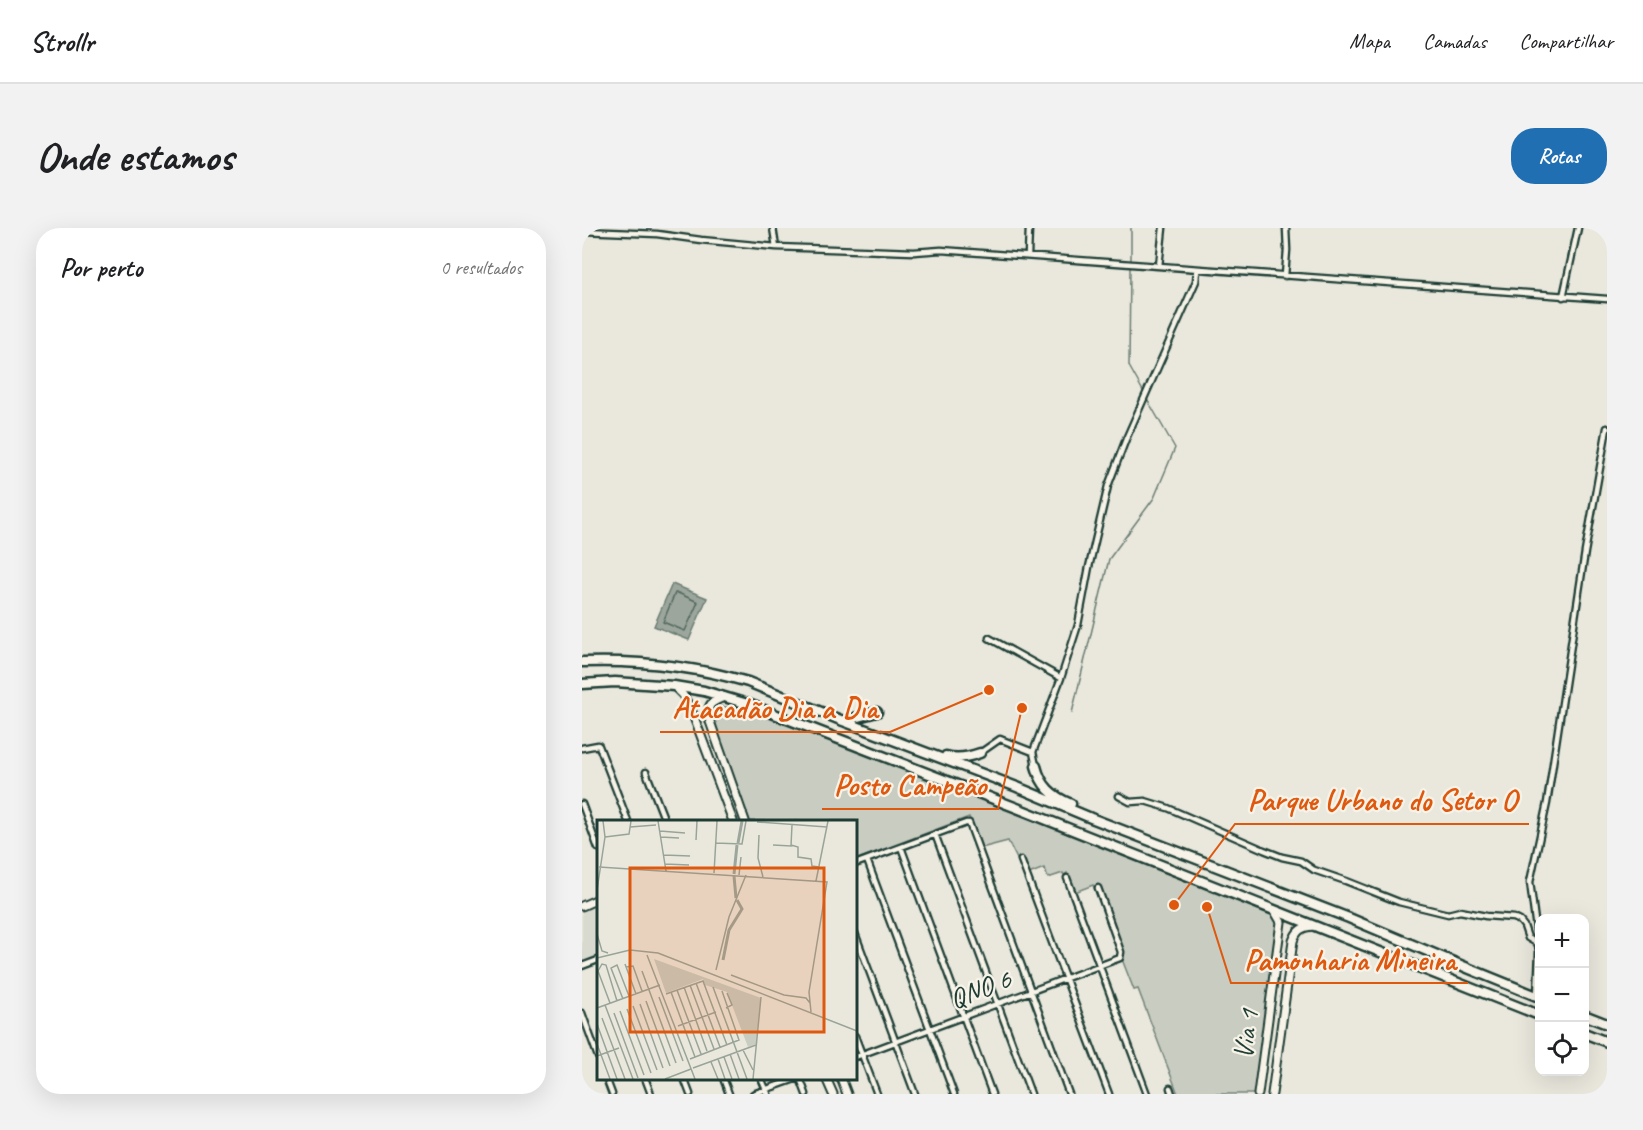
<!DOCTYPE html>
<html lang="pt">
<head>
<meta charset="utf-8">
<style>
  :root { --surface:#fff; --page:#f2f2f2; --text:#202124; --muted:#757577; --line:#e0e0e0; --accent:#1f6fb2 }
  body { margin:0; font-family:Caveat,sans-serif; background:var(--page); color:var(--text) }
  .controls { position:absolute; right:18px; bottom:18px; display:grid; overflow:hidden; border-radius:12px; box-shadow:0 6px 24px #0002 }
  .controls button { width:54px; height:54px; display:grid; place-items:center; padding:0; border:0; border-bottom:2px solid var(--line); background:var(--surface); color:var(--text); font:30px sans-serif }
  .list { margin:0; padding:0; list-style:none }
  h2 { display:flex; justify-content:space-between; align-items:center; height:78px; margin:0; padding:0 24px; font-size:26px }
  h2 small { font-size:20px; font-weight:400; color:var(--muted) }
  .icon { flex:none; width:33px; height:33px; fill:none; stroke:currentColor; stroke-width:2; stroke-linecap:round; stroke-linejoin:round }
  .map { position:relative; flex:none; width:1025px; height:866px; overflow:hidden; border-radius:24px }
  header { display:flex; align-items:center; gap:36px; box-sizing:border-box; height:84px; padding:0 30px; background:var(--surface); border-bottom:2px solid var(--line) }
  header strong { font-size:28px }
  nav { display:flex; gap:33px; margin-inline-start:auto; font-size:21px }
  .intro { display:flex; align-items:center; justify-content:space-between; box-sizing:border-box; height:144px; padding:0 36px }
  h1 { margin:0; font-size:42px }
  .button { padding:15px 27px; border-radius:24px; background:var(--accent); color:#fff; font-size:21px; font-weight:700 }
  main { display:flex; gap:36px; padding:0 36px }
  aside { flex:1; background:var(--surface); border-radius:24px; box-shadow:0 6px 24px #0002 }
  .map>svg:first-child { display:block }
  .built { fill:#d9dacf }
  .green { fill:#c8ccc1; stroke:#74847a; stroke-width:1.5 }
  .water { fill:#9ca69c; stroke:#6a7c72; stroke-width:1.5 }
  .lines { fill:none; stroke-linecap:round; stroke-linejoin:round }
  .shore { stroke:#51675e; stroke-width:1.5 }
  .stream { stroke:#6a7c72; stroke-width:1.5 }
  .street-casing { stroke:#1f3d34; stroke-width:9 }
  .secondary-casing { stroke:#1f3d34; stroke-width:11 }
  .highway-casing { stroke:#1f3d34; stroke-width:13 }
  .street { stroke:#f7f3e8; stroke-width:4.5 }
  .secondary { stroke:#f7f3e8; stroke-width:7 }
  .highway { stroke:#f7f3e8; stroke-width:8 }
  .labels { text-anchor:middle; stroke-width:4.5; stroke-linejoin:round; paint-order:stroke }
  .street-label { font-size:28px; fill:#1f3d34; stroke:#f7f3e8 }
  .inset-river { fill:none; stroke:#9ca69c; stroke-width:3 }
  .inset-road { fill:none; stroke:#99a499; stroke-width:1.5 }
  .view { fill:#de580e; fill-opacity:0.15; stroke:#de580e; stroke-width:3 }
  .inset-edge { fill:none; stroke:#1f3d34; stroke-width:3 }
  .leader { fill:none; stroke:#de580e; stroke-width:2 }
  .callout-dot { fill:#de580e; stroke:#f7f3e8; stroke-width:2 }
  .callout-label { font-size:30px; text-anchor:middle; font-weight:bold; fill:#de580e; stroke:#f7f3e8; stroke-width:4.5; stroke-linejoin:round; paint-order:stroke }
</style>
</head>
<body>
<header>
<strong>Strollr</strong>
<nav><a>Mapa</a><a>Camadas</a><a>Compartilhar</a></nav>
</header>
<div class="intro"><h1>Onde estamos</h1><a class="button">Rotas</a></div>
<main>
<aside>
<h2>Por perto<small>0 resultados</small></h2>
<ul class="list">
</ul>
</aside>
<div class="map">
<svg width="1025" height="866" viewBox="0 0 1025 866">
  <rect width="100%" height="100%" fill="#eae8dd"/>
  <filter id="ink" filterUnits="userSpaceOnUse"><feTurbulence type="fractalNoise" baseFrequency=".0167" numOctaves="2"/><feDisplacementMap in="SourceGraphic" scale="12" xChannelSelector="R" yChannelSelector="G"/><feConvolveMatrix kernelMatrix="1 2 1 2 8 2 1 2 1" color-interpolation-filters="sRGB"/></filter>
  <g filter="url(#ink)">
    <path class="built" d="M 16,674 L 16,729 L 0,735 L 0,681 Z"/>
    <path class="green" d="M 137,478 L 152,480 L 153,478 L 160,478 L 183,486 L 693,688 L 697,693 L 675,866 L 596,866 L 556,761 L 552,762 L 511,657 L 493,664 L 485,645 L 482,647 L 481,645 L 466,650 L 462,640 L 447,646 L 441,631 L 436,633 L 426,613 L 399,620 L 387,589 L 273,632 L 273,593 L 168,593 L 136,505 L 131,482 Z"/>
    <path class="water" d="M 90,356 L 125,370 L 107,412 L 72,398 Z"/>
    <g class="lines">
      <path class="shore" d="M 93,365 L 96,365 L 116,374 L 103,403 L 81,394 Z"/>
      <path class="stream" d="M 549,32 L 549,0
        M 548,40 L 547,138 L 561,163
        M 490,485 L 527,331 L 572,270 L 593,220 L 565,171"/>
      <g class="street-casing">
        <path id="street" d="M 191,0 L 194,19
          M 0,3 L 75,6 L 119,12 L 194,19 L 332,24 L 359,22 L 1025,71
          M 446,28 L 447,0
          M 577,38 L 581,0
          M 703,48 L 705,22 L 704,0
          M 981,69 L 996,0
          M 407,410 L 479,450
          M 0,520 L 16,517 L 17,518 L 46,593
          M 398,525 L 418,511 L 451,524
          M 454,538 L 451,524 L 479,450 L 496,397 L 507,339 L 526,258 L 544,211 L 614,53 L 615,41
          M 64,544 L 83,593
          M 537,568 L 548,574 L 563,573 L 586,580 L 682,622 L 700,629 L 719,633 L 732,642 L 764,653 L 817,674 L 866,686 L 878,683 L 904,688 L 932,690 L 938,693 L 942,698 L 946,710 L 956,716
          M 0,576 L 16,620
          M 353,606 L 449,866
          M 319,619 L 410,866
          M 285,632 L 372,866
          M 439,632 L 527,866
          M 273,636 L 384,595 L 387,595 L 487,866
          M 485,650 L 565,866
          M 273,705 L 333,866
          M 0,738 L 16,732
          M 955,768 L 957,724 L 948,654 L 965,575 L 1003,324 L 1025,200
          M 0,785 L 16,829
          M 273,808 L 295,866
          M 273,829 L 538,730 L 539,724 L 516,660
          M 24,850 L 30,866
          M 63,850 L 69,866
          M 102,850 L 108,866
          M 141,850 L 147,866
          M 179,850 L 186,866
          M 218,850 L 224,866
          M 588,860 L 590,866
          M 171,866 L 216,850"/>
      </g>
      <g class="secondary-casing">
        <path id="secondary" d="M 92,458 L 101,467 L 110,484 L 151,593
          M 142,469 C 131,474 126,474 126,488 L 163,593
          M 0,678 L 16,671
          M 244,850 L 251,866
          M 259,850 L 265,866
          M 676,866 L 699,694 L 692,682
          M 690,866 L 711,713 C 715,702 720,699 731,698"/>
      </g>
      <g class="highway-casing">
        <path id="highway" d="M 0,434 C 57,432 112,438 166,454 L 261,493 L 435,559 L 509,590 L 767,690 L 888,741 L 957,769
          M 0,456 L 33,454 L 92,458 L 122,463 L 169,477 L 435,580 L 957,787
          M 261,493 L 295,484
          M 364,528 C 375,531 387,529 398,525
          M 454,538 C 459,558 470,568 489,576
          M 1002,787 L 1025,796
          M 1002,805 L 1025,814"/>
      </g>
      <use href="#street" class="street"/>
      <use href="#secondary" class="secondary"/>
      <use href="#highway" class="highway"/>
    </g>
  </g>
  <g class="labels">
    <g class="street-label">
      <text transform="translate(398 760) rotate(-21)" y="10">QNO 6</text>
      <text transform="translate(663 806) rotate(-82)" y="10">Via 1</text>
    </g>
  </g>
  <g transform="translate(15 592)">
    <rect width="260" height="260" fill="#eae8dd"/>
    <path d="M 57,139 L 164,178 L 159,224 L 151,227 L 130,172 L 108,165 L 106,159 L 69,173 Z" fill="#c8ccc1"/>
    <path class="inset-river" d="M 141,23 L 145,1M 137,54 L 140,25M 137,56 L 139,78M 126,140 L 132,110 L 145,89 L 140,80"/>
    <path class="inset-road" d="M 61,1 L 69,51M 160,2 L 230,7M 33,7 L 59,5M 63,11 L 88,13M 162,15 L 161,38 L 166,57M 8,17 L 32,14 L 34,1M 64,17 L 82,18M 99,20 L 100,1M 118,23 L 145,24 L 149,1M 176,25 L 194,26 L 195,5M 194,25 L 201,27 L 201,37 L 214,39 L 215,46 L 222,47M 67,35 L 93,36M 68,44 L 92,45M 2,47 L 230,62 L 212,172 L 214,192M 117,53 L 120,1M 142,55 L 144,37M 219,61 L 231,1M 0,70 L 8,17 L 6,1M 0,114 L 5,131 L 11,133M 50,135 L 98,259M 0,138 L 33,130 L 61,133 L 260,211M 28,144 L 39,174M 29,147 L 36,146 L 45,171M 119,150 L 132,97 L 149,55M 45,151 L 79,243M 134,155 L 187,175 L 209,178 L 213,183M 99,163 L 123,227M 93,165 L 117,229M 87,167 L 110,231M 116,167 L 150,259M 80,170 L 104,234M 74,172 L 98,237M 69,174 L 106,161 L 130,225M 62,177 L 86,241M 26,179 L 14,148 L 20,145 L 32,176M 49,181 L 73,246M 13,183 L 1,151 L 5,144 L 9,145 L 20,181M 43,184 L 66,248M 8,185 L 36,259M 36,186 L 60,250M 0,188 L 63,165M 129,188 L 135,185 L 130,173M 30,189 L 54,253M 23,191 L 47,255M 17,193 L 41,258M 5,198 L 28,259M 0,204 L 20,259M 81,206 L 119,192M 0,224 L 13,259M 146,230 L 156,250M 133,234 L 142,259M 0,236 L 22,228M 127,237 L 135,259M 93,239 L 142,220 L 125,171M 121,239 L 128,259M 114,242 L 121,259M 96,248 L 159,225M 68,259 L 94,249M 156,259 L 164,177"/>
    <path class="view" d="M 33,48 L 227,48 L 227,212 L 33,212 Z"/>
    <rect width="260" height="260" class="inset-edge"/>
  </g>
  <path class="leader" d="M407 462L308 504H78M440 480L416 581H240M592 677L653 596H947M625 679L649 755H886"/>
  <g class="callout-dot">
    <circle cx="407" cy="462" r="6"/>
    <circle cx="440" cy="480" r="6"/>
    <circle cx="592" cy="677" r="6"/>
    <circle cx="625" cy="679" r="6"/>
  </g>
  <g class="callout-label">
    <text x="193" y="490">Atacadão Dia a Dia</text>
    <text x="328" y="567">Posto Campeão</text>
    <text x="800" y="582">Parque Urbano do Setor O</text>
    <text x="768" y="742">Pamonharia Mineira</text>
  </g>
</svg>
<div class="controls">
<button>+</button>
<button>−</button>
<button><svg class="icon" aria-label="locate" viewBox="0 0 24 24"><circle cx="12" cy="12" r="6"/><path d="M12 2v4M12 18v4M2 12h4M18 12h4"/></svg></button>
</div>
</div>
</main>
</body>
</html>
